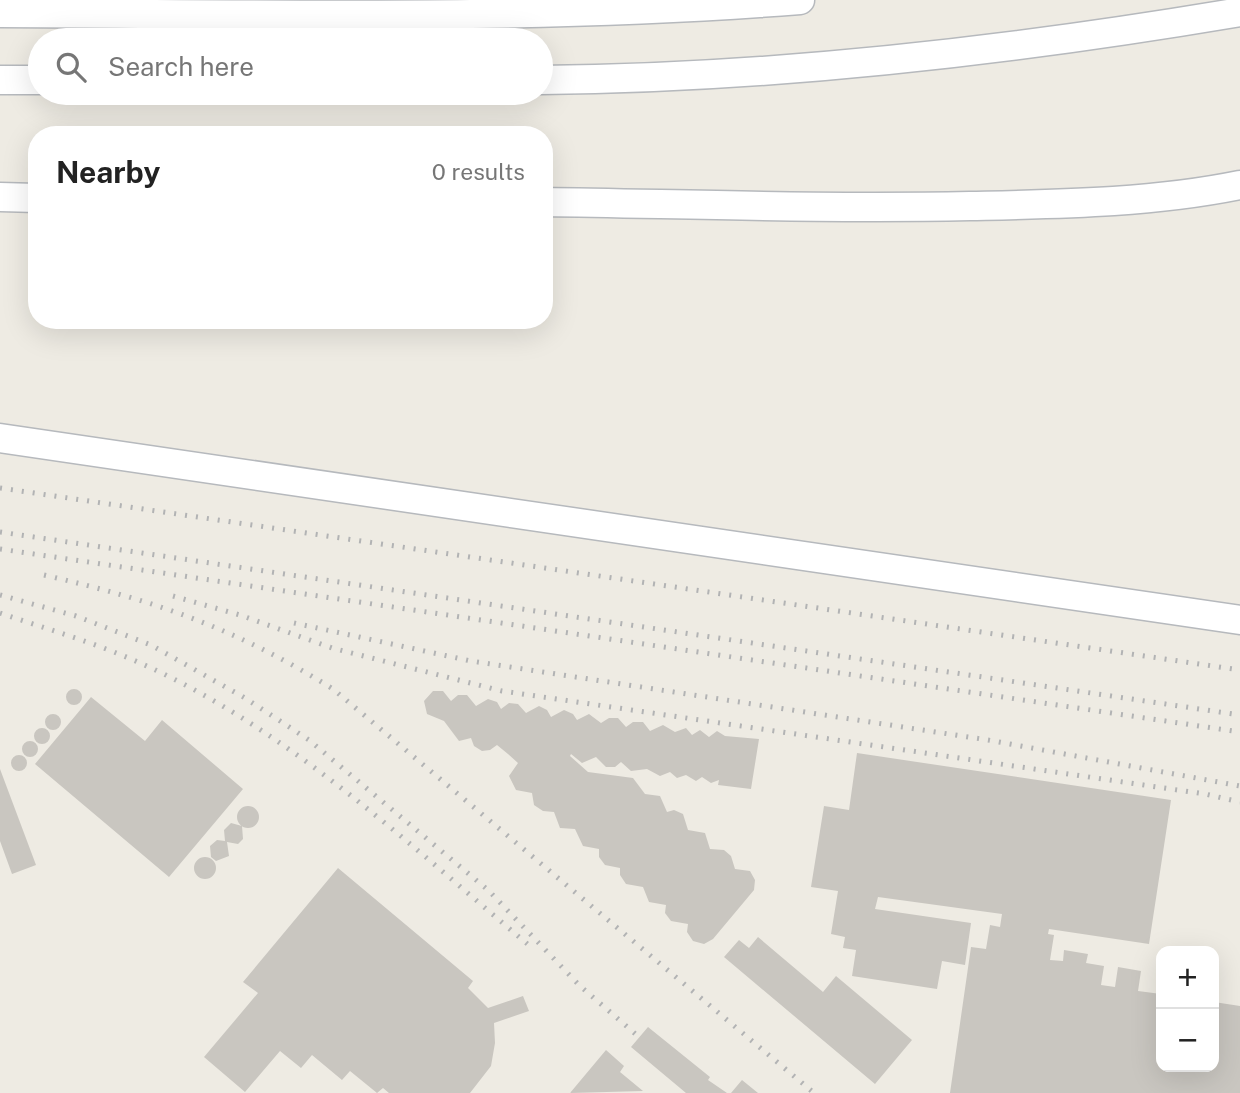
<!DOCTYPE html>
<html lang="en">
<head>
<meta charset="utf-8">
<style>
  :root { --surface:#fff; --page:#f2f2f2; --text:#222; --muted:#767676; --line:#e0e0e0 }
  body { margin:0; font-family:"Public Sans",sans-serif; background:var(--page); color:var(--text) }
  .controls { position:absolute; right:21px; bottom:21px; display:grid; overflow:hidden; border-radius:14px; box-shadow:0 7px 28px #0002 }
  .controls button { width:63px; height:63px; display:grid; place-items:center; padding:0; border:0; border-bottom:2px solid var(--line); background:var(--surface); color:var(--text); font:35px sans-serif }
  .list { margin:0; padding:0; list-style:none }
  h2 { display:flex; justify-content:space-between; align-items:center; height:91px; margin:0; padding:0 28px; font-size:30px }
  h2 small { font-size:23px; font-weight:400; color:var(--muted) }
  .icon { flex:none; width:38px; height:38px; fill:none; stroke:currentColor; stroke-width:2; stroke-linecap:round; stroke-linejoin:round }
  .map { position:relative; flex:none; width:1240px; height:1093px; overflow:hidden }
  .search { position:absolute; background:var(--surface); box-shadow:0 7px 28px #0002; left:28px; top:28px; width:525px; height:77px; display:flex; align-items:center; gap:18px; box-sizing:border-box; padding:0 24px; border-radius:38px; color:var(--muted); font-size:26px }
  .panel { position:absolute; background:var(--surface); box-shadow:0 7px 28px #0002; left:28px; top:126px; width:525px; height:203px; border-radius:28px }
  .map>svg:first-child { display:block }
  .building { fill:#c9c6c0 }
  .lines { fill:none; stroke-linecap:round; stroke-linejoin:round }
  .minor-casing { stroke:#b6b9bd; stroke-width:31 }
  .minor { stroke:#fff; stroke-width:28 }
  .rail { stroke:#b2b3b4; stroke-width:5; stroke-dasharray:2 9; stroke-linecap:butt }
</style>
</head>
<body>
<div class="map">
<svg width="1240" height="1093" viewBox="0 0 1240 1093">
  <rect width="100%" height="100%" fill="#eeebe3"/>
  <path class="building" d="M66 697a8 8 0 1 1 16 0a8 8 0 1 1-16 0Z
    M 433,691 L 443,691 L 451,701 L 458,695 L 467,695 L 476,706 L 488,699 L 497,702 L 501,709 L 509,703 L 518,704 L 526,713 L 539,706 L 547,710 L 551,717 L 564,710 L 573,714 L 577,720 L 589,714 L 601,723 L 609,718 L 618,718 L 626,727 L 633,722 L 643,722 L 650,731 L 663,725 L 675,732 L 686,728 L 692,735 L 700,730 L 709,737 L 717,731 L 725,736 L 759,739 L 751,789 L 718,785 L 719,780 L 711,783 L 702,777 L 696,781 L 686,775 L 677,778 L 670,772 L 660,776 L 647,769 L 631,771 L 621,762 L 615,767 L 606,767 L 596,757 L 582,763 L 571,754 L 570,756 L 588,772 L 633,778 L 645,794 L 660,796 L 667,812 L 674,810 L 683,814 L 688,830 L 705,833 L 710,849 L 724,850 L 731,856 L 735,869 L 750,871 L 755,880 L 754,890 L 713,939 L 704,944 L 693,941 L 687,932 L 688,924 L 671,921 L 665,913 L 666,905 L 649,902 L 643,887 L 626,884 L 620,875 L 620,868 L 605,865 L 599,857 L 599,849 L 583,846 L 575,829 L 560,828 L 554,812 L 543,811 L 534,805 L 532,793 L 516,790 L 509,776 L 518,763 L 508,754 L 497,745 L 490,750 L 482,751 L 474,746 L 471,738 L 459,741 L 444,721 L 427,714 L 424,701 Z
    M 91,697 L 145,741 L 162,720 L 243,789 L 169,877 L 35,764 Z
    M45 722a8 8 0 1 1 16 0a8 8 0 1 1-16 0Z
    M34 736a8 8 0 1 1 16 0a8 8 0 1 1-16 0Z
    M22 749a8 8 0 1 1 16 0a8 8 0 1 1-16 0Z
    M 857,753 L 1171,800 L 1149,944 L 1049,929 L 1048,934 L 1054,935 L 1050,960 L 1063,961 L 1064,950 L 1088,954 L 1086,963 L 1104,966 L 1101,985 L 1115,987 L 1118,967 L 1141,971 L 1138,991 L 1161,994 L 1161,1067 L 1214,1067 L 1214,1002 L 1240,1006 L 1240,1093 L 950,1093 L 971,947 L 986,949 L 990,925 L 1000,927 L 1002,914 L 878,897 L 875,909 L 971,923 L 965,965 L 942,961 L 937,989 L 852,976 L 856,950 L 843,948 L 845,937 L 831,934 L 838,891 L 811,887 L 824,806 L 849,810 Z
    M11 763a8 8 0 1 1 16 0a8 8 0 1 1-16 0Z
    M 0,769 L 36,865 L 12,874 L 0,841 Z
    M237 817a11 11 0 1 1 22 0a11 11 0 1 1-22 0Z
    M 231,823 L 242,826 L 243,839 L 238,844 L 227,842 L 229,856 L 216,861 L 211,857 L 210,846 L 217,840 L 225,841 L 224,830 Z
    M194 868a11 11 0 1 1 22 0a11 11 0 1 1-22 0Z
    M 338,868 L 473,981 L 468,988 L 488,1008 L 523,996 L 529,1011 L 494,1023 L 495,1043 L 491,1066 L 470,1093 L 389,1093 L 383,1088 L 377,1093 L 350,1071 L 342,1080 L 312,1055 L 301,1068 L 280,1051 L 245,1092 L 204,1057 L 258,993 L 243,982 Z
    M 758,937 L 823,992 L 836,976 L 912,1040 L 875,1084 L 724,957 L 739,940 L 749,948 Z
    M 648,1027 L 710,1077 L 708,1080 L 727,1093 L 686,1093 L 631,1047 Z
    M 606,1050 L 624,1066 L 620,1072 L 643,1091 L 570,1093 Z
    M 742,1080 L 758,1093 L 731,1093 Z"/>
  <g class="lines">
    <g class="minor-casing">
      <path id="minor" d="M 0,13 C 266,14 535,21 800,0
        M 0,80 L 40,80
        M 541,80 C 775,78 1009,51 1240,12
        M 0,197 L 37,198
        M 544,202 C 686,204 828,209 970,206 C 1060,204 1152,203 1240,185
        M 0,438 L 1240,620"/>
    </g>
    <use href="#minor" class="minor"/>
    <path class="rail" d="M 0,488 L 1240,670
      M 0,532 L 1240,715
      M 0,549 L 1240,732
      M 44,575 C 156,601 235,628 333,689 L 814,1093
      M 0,595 L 76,616 L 151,645 L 245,698 L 309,740 L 488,890 L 580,986 L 639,1037
      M 173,596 L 240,615 L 332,648 L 502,691 L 1205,794 L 1240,802
      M 0,613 C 44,628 89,641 131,659 C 283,724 406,842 531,947
      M 294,623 L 471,661 L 988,740 L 1240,786"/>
  </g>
</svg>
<div class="controls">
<button>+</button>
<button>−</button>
</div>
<div class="search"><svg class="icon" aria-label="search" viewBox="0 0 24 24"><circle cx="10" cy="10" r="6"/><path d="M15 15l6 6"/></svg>Search here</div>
<section class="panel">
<h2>Nearby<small>0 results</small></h2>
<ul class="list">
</ul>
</section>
</div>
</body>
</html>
